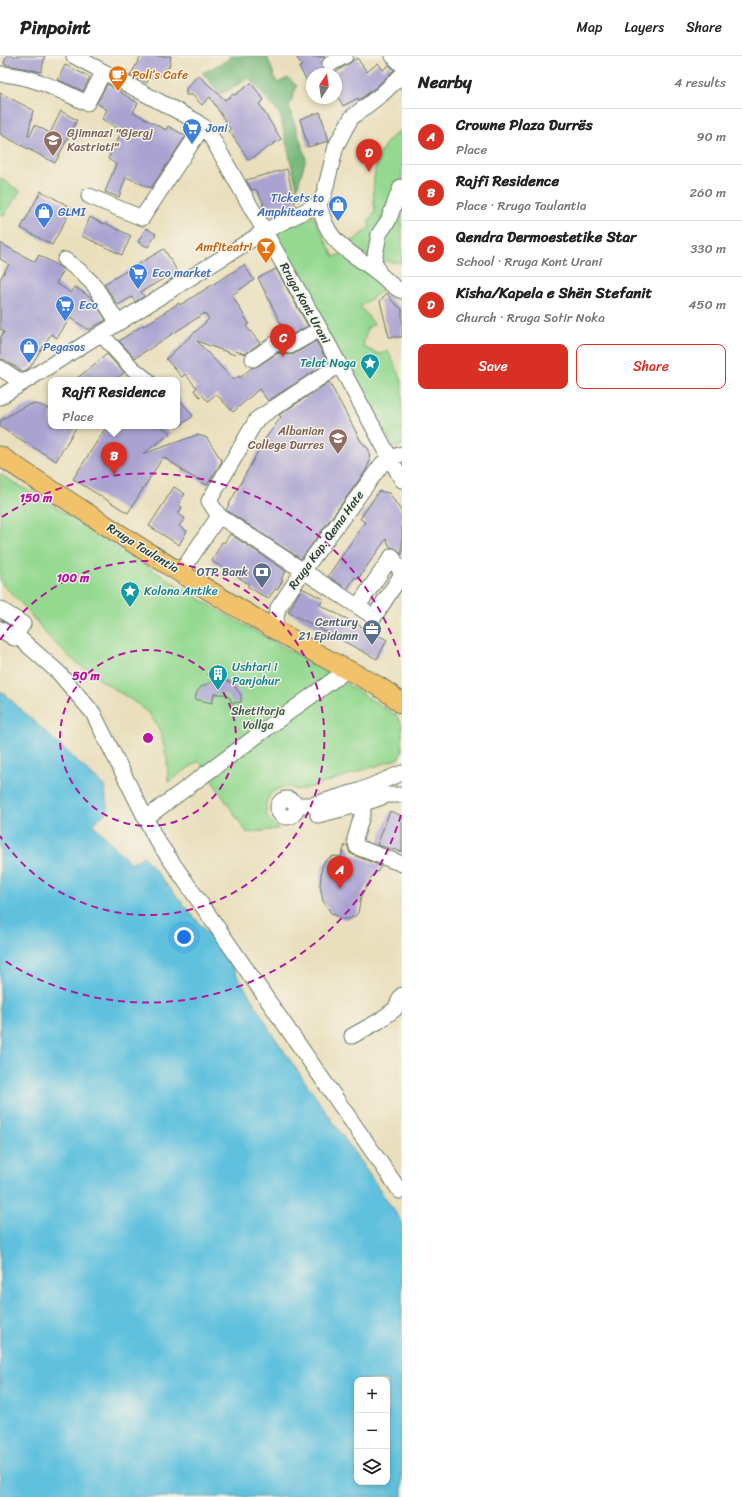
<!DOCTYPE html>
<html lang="en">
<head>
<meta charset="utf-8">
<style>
  :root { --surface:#fff; --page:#f6f6f6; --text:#222; --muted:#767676; --line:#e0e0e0; --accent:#d93025 }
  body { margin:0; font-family:Sriracha,sans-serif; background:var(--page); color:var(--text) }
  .controls { position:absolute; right:12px; bottom:12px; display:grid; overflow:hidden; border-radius:8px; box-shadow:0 2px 6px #0003 }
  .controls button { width:36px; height:36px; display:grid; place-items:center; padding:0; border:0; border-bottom:1px solid var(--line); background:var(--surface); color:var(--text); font:20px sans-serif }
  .compass { position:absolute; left:306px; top:12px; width:36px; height:36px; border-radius:50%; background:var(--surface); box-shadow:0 2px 6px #0003; rotate:13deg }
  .you { position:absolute; left:184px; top:881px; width:14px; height:14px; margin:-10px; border:3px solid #fff; border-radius:50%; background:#1a73e8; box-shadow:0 0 0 6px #1a73e833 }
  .badge { display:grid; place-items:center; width:26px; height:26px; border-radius:50%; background:var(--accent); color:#fff; font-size:13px; font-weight:700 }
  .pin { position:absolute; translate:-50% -33px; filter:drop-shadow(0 1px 2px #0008) }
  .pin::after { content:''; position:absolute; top:21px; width:14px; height:12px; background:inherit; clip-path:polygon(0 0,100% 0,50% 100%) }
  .popup { position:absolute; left:48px; top:321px; width:132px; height:52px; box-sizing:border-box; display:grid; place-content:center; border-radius:8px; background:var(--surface); filter:drop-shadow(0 1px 3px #0005); font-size:13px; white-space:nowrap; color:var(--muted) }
  .popup b { font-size:15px; color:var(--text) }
  .popup::after { content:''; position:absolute; left:50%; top:100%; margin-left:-8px; border:8px solid transparent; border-top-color:var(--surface) }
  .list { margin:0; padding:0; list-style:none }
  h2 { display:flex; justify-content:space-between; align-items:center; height:52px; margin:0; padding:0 16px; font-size:17px }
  h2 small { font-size:13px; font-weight:400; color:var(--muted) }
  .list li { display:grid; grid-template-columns:26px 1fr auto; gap:12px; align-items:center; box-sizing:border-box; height:56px; padding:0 16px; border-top:1px solid var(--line) }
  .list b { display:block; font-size:15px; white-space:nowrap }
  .list p { margin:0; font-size:13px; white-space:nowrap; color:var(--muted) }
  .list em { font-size:13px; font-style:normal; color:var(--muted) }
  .actions { display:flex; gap:8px; padding:12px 16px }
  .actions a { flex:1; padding:9px 0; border:1px solid var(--accent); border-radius:8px; text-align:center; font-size:14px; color:var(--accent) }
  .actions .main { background:var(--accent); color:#fff }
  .icon { flex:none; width:22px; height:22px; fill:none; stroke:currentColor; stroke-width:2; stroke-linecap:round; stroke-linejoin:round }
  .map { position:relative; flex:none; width:402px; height:1441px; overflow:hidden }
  header { display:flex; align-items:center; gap:24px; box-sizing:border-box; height:56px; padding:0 20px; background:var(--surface); border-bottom:1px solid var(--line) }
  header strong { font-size:19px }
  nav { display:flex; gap:22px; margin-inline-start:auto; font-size:14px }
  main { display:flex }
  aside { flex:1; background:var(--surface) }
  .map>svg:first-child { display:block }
  .green { fill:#95d991; stroke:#5a8b62 }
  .forest { fill:#78b97b; stroke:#4c7b58 }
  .water { fill:#60c1de; stroke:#407f89; fill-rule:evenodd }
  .building { fill:#aaa3d1 }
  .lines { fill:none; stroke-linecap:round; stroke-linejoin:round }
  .minor-casing { stroke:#667664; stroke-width:17 }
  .major-casing { stroke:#667664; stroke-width:21 }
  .minor { stroke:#fff; stroke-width:15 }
  .major { stroke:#f2c26a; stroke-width:19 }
  .ring { fill:none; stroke:#b5179e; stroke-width:2; stroke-dasharray:7 5 }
  .labels { text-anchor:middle; stroke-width:3; stroke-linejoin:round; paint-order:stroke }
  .food-label { font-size:12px; fill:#c56008; stroke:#f7f3e8; text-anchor:start }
  .shop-label { font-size:12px; fill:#366cbe; stroke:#f7f3e8; text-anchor:start }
  .education-label { font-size:12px; fill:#785e54; stroke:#f7f3e8; text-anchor:start }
  .street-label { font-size:12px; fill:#1f3d34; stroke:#f7f3e8 }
  .culture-label { font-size:12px; fill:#0d838f; stroke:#f7f3e8; text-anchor:start }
  .service-label { font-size:12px; fill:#4e5e75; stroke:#f7f3e8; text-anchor:end }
  .park-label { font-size:12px; fill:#375c47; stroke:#f7f3e8 }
  .centre { fill:#b5179e; stroke:#f7f3e8; stroke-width:2 }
  .ring-label { font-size:12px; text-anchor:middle; font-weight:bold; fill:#b5179e; stroke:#f7f3e8; stroke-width:3; stroke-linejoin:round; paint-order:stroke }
</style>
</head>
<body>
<header>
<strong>Pinpoint</strong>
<nav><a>Map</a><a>Layers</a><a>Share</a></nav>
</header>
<main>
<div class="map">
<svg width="402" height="1441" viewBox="0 0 402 1441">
  <rect width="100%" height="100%" fill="#f7f3e8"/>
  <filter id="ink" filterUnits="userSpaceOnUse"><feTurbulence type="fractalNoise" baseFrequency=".025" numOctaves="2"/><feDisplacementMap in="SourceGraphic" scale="8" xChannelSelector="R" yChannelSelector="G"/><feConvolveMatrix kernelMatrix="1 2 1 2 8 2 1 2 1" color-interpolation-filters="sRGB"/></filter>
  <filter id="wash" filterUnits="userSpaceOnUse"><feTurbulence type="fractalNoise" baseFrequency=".012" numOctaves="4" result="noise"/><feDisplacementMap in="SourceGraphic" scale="16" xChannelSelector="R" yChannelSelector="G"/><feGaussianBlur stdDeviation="0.9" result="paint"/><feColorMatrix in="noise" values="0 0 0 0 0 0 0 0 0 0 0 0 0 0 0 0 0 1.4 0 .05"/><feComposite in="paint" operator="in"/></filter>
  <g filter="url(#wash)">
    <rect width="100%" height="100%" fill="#eadfbc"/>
    <path class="green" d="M 402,74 L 402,207 L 380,205 L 370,202 L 349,188 L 371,170 L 368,166 L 375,156 C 371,126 373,90 402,74 Z
      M 0,122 L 20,135 L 4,160 L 0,158 Z
      M 313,160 L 334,201 L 345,196 L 368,212 L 383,233 L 378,238 L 360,250 L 374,268 L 367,272 L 363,291 L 379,298 L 388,295 L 402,324 L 402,389 L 394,392 L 271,178 Z
      M 0,418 L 54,450 L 130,500 L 221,556 L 324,614 L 396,659 L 402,669 L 402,697 L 397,703 L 312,731 C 308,731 303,734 299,734 C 295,734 291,731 287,731 C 275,731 265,741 266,753 C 266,762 272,768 279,773 L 247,777 L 199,705 L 168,726 L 167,703 L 161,679 L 157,669 L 150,659 L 139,649 L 96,621 L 68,600 L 47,579 L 21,547 L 0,526 Z"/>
    <path class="forest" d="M 229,0 L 267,0 L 277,27 L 288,22 L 297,30 L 289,51 L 306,102 L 297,133 L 280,59 L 250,22 L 221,38 L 202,17 L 230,3 Z"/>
    <path class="water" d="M 0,634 L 104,730 L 108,755 L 93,768 L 131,808 L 143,800 L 224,897 L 275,982 L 402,1166 L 402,1441 L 0,1441 ZM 357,1324 L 387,1324 L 387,1426 L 357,1426 Z"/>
    <g id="blocks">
      <path class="building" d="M 6,0 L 45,0 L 41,16 L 4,8 Z
        M 141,0 L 171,0 L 169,11 L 162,15 L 163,18 L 154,22 L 150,20 L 147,27 L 130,20 Z
        M 296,0 L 325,1 L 321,8 L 325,15 L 321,18 L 312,18 L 312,34 L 299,11 L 302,10 Z
        M 357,2 L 367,16 L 378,7 L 383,14 L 389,9 L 394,14 L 376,31 L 359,44 L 358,42 L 343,50 L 336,37 L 336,16 Z
        M 65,9 L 90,21 L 83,35 L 58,24 Z
        M 198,19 L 225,44 L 234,38 L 235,39 L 251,27 L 264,44 L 259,48 L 281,83 L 249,104 L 229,75 L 231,74 L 210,41 L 202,49 L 192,39 L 186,39 L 186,33 Z
        M 107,28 L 138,47 L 133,56 L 166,74 L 168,70 L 186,80 L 151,132 L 126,121 L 119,141 L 105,136 L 116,108 L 108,103 L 122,75 L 102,63 L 107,54 L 97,47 Z
        M 0,37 L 33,54 L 28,80 L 30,80 L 35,69 L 50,77 L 61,55 L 77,64 L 55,107 L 0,78 Z
        M 320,56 L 329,85 L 308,91 L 300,63 Z
        M 287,113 L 292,136 L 297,144 L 294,146 L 296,150 L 272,161 L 269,156 L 267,157 L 262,149 L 264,148 L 256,133 L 252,134 L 246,124 Z
        M 41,135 L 72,152 L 52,189 L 21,172 Z
        M 90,161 L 104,168 L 105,167 L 131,180 L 122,199 L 82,180 Z
        M 146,172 L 156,178 L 148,191 L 138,186 Z
        M 0,187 L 35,206 L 39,199 L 60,211 L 64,214 L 56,227 L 71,237 L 75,231 L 92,242 L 106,264 L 99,268 L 98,268 L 89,274 L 70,262 L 57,282 L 51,278 L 30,311 L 23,316 L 5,304 L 0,303 L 0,282 L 4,276 L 0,273 L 0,223 L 9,208 L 0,203 Z
        M 164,193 L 179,218 L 170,224 L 168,220 L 141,236 L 144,240 L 135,246 L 132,241 L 118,249 L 104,228 Z
        M 244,209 L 254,224 L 232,239 L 249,268 L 246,270 L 260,287 L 245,298 L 236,295 L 235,299 L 197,285 L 233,324 L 239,320 L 240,322 L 251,312 L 258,310 L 278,297 L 288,299 L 294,298 L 316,285 L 328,306 L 268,345 L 259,333 L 233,356 L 216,338 L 208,345 L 202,339 L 200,341 L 194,334 L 197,332 L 185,318 L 182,321 L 166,303 L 209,263 L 205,257 L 135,302 L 119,285 L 143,269 L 144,270 L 179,247 L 180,249 Z
        M 276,213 L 308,270 L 289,280 L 287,280 L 258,222 Z
        M 387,237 L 392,245 L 402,253 L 402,281 L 389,281 L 380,245 Z
        M 107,298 L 124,317 L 115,324 L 75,324 Z
        M 329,326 L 361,385 L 369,394 L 370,405 L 365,416 L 301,503 L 226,454 L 263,386 L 281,361 L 279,359 Z
        M 177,340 L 193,360 L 177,372 Z
        M 32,348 L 41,349 L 51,354 L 51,370 L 77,370 L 56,405 L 0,371 L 0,365 L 23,351 Z
        M 107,370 L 160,370 L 171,377 L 143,398 L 197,379 L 202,380 L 207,382 L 222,405 L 207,429 L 182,415 L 182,413 L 163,401 L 128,457 L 73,423 Z
        M 174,431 L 185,438 L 178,448 L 182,451 L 178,458 L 185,462 L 179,470 L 187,475 L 179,489 L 149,470 Z
        M 379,435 L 389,437 L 402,456 L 402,499 L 397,493 L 390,491 L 386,483 L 358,523 L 355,521 L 347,533 L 328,520 L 365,466 L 360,463 Z
        M 230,478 L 286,515 L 281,523 L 283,524 L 277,534 L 275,533 L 268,543 L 247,530 L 249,528 L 212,505 L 222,486 L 224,487 Z
        M 302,532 L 323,543 L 320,549 L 387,584 L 377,603 L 288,556 Z
        M 217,623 L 226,624 L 233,628 L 241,639 L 241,646 L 232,647 L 230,642 L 225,638 L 214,638 L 212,647 L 195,643 L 197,636 L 201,631 Z
        M 390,755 L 402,760 L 402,796 L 377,789 Z
        M 345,789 L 348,790 L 350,797 L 354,799 L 381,810 L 378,815 L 374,817 L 361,840 L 358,857 L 355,860 L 349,863 L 343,863 L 331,857 L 323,845 L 320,829 L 322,811 L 324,806 L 329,802 L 334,800 L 341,801 Z"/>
    </g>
  </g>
  <g filter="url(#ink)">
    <use href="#blocks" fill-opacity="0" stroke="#667664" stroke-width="1"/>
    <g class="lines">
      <g class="minor-casing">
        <path id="minor" d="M 74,0 L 196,65 L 209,77 L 320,273 L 402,424
          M 393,0 L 402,9
          M 330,8 L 345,0
          M 0,18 C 31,19 59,34 87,47 L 103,17
          M 402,19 L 382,38 L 352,61 L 346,71 L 336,90 L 324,138 L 319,148 C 328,189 347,193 377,216 C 385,222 393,232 402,235
          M 89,140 L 142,162 L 203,70
          M 65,204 L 81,216 L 94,229 L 118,267
          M 379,217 L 374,205 L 379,178 L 388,165 L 401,131
          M 101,278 L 132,312 L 147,324
          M 253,303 L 276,287 L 290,290 L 320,273
          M 339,309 L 257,363 L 209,445 L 219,460 L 374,561 L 402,518 L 392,500 L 358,550
          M 0,312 L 23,327
          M 0,341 L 265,175 L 319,148
          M 181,516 L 219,460
          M 0,553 L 23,568 L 16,579
          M 0,573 L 14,582 L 16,579 L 59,617 L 93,657 L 156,783 L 400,1135 L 402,1134
          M 274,573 L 278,552 L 303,515 L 382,408 L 390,402 L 402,398
          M 359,735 L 363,756 L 355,783 L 357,791 L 402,808
          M278 752a9 9 0 1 1 18 0a9 9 0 1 1-18 0Z
          M 296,749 L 312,749 L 359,735 L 402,717
          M 318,759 L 362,748 L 388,739 L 402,739
          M 146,762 L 281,662 L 347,614
          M 352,980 L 379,965 L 395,953 L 402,939"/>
      </g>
      <g class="major-casing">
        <path id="major" d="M 0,400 C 90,459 180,519 274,573 C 299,587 323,602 348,614 C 367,624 386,633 402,648"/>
      </g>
      <use href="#minor" class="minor"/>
      <use href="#major" class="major"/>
    </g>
  </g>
  <g class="ring">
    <circle cx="148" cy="682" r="88"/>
    <path d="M0 584A177 177 0 1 1 0 780"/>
    <path d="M401 759A265 265 0 0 1 2 903M2 461A265 265 0 0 1 401 605"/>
  </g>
  <defs>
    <g id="cafe-pin" transform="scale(1)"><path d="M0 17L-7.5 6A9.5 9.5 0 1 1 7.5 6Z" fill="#e8710a" stroke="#f7f3e8"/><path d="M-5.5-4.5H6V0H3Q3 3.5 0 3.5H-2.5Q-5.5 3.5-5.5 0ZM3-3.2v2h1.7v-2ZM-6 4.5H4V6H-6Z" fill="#fff"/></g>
    <g id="supermarket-pin" transform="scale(1)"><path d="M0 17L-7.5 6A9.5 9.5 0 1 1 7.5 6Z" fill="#3f7fe0" stroke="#f7f3e8"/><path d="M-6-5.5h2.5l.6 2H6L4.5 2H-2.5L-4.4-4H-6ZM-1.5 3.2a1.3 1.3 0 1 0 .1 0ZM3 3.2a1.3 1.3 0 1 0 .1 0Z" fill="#fff"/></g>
    <g id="school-pin" transform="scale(1)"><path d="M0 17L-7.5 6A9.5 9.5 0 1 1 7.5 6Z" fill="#8d6e63" stroke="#f7f3e8"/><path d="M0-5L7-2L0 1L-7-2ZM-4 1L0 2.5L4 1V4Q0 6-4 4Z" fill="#fff"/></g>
    <g id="shop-pin" transform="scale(1)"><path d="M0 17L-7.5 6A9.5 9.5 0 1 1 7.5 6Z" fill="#3f7fe0" stroke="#f7f3e8"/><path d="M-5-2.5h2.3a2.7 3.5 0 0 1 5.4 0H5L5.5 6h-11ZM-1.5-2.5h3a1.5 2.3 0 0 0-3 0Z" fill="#fff"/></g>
    <g id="bar-pin" transform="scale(1)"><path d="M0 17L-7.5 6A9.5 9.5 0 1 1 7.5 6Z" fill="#e8710a" stroke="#f7f3e8"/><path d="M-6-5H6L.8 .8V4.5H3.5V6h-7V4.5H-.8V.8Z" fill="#fff"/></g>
    <g id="sight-pin" transform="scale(1)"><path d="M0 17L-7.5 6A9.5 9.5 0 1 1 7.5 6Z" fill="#0f9aa8" stroke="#f7f3e8"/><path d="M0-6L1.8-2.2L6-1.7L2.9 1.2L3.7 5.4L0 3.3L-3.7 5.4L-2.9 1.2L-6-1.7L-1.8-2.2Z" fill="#fff"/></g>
    <g id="university-pin" transform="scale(1)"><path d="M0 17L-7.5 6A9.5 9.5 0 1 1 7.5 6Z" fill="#8d6e63" stroke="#f7f3e8"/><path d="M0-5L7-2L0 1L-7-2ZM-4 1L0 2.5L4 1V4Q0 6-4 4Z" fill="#fff"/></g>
    <g id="bank-pin" transform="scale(1)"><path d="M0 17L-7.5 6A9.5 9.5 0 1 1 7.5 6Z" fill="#5c6f8a" stroke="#f7f3e8"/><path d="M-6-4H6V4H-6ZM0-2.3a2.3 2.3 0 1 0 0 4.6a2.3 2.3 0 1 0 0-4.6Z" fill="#fff"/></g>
    <g id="office-pin" transform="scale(1)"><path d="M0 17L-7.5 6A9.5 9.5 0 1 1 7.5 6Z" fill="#5c6f8a" stroke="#f7f3e8"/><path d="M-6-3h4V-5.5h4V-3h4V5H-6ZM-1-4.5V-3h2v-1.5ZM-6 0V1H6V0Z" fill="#fff"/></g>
    <g id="building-pin" transform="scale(1)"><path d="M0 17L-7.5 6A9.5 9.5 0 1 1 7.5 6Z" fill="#0f9aa8" stroke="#f7f3e8"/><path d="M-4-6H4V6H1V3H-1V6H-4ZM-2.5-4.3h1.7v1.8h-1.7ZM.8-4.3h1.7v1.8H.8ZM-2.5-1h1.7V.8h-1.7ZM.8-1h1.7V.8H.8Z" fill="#fff"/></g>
  </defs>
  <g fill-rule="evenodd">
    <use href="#cafe-pin" x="118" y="19"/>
    <use href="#supermarket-pin" x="192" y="72"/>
    <use href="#school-pin" x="53" y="84"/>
    <use href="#shop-pin" x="338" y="149"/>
    <use href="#shop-pin" x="44" y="156"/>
    <use href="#bar-pin" x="266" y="191"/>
    <use href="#supermarket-pin" x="138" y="217"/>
    <use href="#supermarket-pin" x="65" y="249"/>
    <use href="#shop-pin" x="29" y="291"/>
    <use href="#sight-pin" x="370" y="307"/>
    <use href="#university-pin" x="338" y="382"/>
    <use href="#bank-pin" x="262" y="516"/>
    <use href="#sight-pin" x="130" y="535"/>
    <use href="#office-pin" x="372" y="573"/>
    <use href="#building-pin" x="218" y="618"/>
  </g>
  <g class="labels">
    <g class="food-label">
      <text x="132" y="23">Poli’s Cafe</text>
      <text x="252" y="195" text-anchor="end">Amfiteatri</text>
    </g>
    <g class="shop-label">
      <text x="206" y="76">Joni</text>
      <text x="324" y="146" text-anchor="end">Tickets to<tspan x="324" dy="14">Amphiteatre</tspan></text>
      <text x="58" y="160">GLMI</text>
      <text x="152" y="221">Eco market</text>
      <text x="79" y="253">Eco</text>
      <text x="43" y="295">Pegasos</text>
    </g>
    <g class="education-label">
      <text x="67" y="81">Gjimnazi "Gjergj<tspan x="67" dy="14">Kastrioti"</tspan></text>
      <text x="324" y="379" text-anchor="end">Albanian<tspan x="324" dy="14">College Durres</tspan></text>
    </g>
    <g class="street-label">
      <text transform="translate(305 247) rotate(61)" y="4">Rruga Kont Urani</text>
      <text transform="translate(326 484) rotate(-54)" y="4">Rruga Kap. Qema Hate</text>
      <text transform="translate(143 492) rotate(32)" y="4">Rruga Taulantia</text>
    </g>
    <g class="culture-label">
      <text x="356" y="311" text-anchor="end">Telat Noga</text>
      <text x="144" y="539">Kolona Antike</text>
      <text x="232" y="615">Ushtari i<tspan x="232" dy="14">Panjohur</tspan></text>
    </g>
    <g class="service-label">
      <text x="248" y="520">OTP Bank</text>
      <text x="358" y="570">Century<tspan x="358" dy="14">21 Epidamn</tspan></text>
    </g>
    <g class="park-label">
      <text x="258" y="659">Shetitorja<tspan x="258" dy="14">Vollga</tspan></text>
    </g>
  </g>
  <circle cx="148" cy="682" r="6" class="centre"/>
  <g class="ring-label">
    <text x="36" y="446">150 m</text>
    <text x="73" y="526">100 m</text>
    <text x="86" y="624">50 m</text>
  </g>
</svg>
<div class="controls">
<button>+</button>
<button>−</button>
<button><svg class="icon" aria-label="layers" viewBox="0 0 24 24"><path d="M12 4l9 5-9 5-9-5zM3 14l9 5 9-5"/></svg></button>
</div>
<svg class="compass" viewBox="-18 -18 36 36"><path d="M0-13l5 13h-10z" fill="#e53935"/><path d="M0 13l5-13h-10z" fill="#767676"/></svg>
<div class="you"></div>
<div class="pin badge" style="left:340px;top:833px">A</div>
<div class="pin badge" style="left:114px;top:419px">B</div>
<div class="popup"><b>Rajfi Residence</b>Place</div>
<div class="pin badge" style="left:283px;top:301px">C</div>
<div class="pin badge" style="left:369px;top:116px">D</div>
</div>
<aside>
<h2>Nearby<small>4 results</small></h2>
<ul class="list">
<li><span class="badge">A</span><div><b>Crowne Plaza Durrës</b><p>Place</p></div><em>90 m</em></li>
<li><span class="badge">B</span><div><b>Rajfi Residence</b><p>Place · Rruga Taulantia</p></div><em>260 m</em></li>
<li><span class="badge">C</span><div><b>Qendra Dermoestetike Star</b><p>School · Rruga Kont Urani</p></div><em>330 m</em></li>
<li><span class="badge">D</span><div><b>Kisha/Kapela e Shën Stefanit</b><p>Church · Rruga Sotir Noka</p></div><em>450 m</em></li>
</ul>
<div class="actions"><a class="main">Save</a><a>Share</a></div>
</aside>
</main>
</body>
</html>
